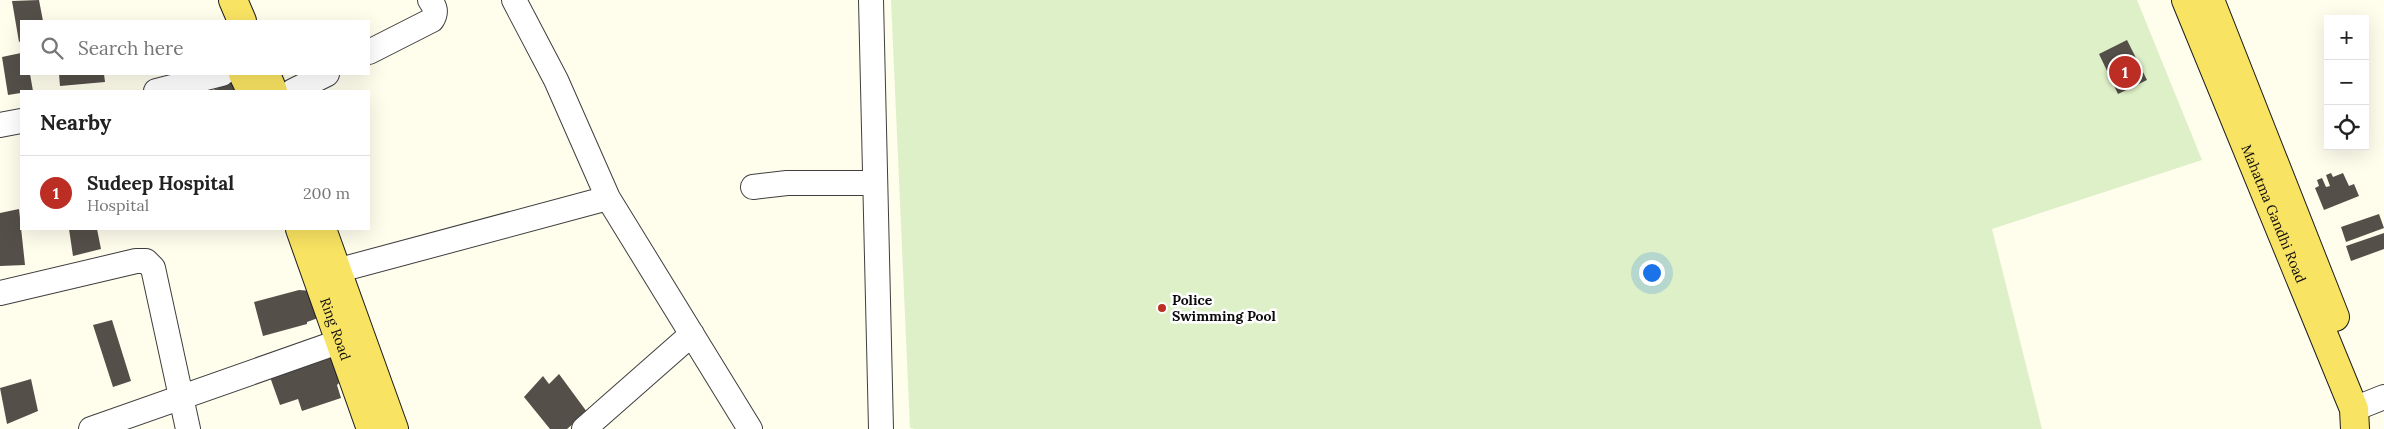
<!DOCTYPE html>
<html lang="en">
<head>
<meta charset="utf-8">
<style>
  :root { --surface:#fff; --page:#f6f6f6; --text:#222; --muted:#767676; --line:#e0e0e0; --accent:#bc2d24 }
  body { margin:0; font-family:Lora,serif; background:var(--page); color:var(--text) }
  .controls { position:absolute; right:15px; top:15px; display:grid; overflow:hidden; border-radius:0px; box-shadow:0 5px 20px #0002 }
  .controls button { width:45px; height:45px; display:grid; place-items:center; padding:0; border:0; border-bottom:1px solid var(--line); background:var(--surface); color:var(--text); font:25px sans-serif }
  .you { position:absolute; left:1651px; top:272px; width:18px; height:18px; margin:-12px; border:4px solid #fff; border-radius:50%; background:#1a73e8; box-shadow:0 0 0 8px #1a73e833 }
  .badge { display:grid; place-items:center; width:32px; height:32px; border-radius:50%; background:var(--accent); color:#fff; font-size:16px; font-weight:700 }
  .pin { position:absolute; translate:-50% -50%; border:2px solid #fff; box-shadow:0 1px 5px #0006 }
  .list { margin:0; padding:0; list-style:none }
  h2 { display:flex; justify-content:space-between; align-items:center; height:65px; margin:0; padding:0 20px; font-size:21px }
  h2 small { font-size:16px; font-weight:400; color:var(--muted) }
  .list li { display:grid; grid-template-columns:32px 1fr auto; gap:15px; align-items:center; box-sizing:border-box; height:75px; padding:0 20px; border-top:1px solid var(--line) }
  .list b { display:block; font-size:19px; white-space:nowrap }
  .list p { margin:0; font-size:16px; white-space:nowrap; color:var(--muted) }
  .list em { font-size:16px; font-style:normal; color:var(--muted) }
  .icon { flex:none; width:28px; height:28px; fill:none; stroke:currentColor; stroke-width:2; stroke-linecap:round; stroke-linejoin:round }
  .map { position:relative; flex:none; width:2384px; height:429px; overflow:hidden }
  .search { position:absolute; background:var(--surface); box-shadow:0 5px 20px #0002; left:20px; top:20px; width:350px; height:55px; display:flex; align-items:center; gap:12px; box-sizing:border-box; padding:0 18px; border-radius:0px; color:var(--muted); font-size:19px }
  .panel { position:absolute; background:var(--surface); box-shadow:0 5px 20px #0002; left:20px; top:90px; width:350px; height:140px; border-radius:0px }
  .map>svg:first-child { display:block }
  .pitch { fill:#def0c8 }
  .building { fill:#554f49 }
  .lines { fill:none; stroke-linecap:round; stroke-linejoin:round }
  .minor-casing { stroke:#3f3f3f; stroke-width:26 }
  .major-casing { stroke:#1d1d1d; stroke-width:30 }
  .minor { stroke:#fff; stroke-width:24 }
  .major { stroke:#f9e362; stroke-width:28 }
  .poi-dot { fill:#bc2d24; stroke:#fff; stroke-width:2 }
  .labels { text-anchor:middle; stroke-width:5; stroke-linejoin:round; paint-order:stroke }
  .street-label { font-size:14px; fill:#0c0c0c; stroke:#fff }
  .poi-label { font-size:14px; font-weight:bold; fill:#0c0c0c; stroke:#fff; text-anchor:start }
</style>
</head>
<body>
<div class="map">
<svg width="2384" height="429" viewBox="0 0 2384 429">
  <rect width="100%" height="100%" fill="#fffdec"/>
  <path class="pitch" d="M 891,0 L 2137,0 L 2202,160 L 1992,229 L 2042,429 L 915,429 L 910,428 Z"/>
  <path class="building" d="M 39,0 L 43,21 L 21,21 L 21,41 L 19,42 L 12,1 Z
    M 2127,40 L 2147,80 L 2118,94 L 2099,54 Z
    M 21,53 L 21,74 L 30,74 L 33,91 L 8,95 L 2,57 Z
    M 59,74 L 104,74 L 105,82 L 60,86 Z
    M 232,82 L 236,91 L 211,91 Z
    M 2331,173 L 2333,177 L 2343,173 L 2349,186 L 2354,184 L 2359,196 L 2324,210 L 2315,188 L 2319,186 L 2317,180 L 2322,178 L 2326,187 L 2330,186 L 2326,175 Z
    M 19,209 L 25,265 L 0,266 L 0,213 Z
    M 2379,214 L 2384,228 L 2346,242 L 2341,227 Z
    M 69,229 L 97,229 L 101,249 L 73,256 Z
    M 2384,233 L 2384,249 L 2351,261 L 2346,246 Z
    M 299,290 L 313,291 L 318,318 L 307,322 L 307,324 L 263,336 L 254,302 Z
    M 112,320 L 131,381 L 113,387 L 93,325 Z
    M 331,357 L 339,383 L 337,385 L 341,398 L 302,411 L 298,399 L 280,405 L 270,377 Z
    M 559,374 L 587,412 L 567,429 L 550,429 L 524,397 L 543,376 L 549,384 Z
    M 31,379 L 38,411 L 7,424 L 0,388 Z"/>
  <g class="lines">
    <g class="minor-casing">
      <path id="minor" d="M 514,0 L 556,80 L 608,198 L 750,429
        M 871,0 L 881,429
        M 369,52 L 432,20 C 437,12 435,7 430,0
        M 156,91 L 222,74
        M 293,91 L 327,74
        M 0,125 L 21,121
        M 753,187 L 787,183 L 875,183
        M 336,271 L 608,198
        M 0,293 L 136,261 L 146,261 L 153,268 L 188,429
        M 2354,409 L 2384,397
        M 91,429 L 358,335
        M 584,429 L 692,334"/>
    </g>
    <g class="major-casing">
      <g id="major">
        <path d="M 233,0 L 242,21"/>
        <path id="s1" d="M 2186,0 L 2354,409 L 2355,429"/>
        <path d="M 2210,0 L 2335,317"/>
        <path d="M 243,74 L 251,91"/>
        <path d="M 266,74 L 273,91"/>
        <path id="s2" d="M 300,229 L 371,429"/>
        <path d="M 322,229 L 394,429"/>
      </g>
    </g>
    <use href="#minor" class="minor"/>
    <use href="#major" class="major"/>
  </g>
  <circle class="poi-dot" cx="1162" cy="308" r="5"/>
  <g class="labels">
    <g class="street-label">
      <text dy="5" stroke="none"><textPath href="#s1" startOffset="231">Mahatma Gandhi Road</textPath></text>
      <text dy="5" stroke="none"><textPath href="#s2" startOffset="106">Ring Road</textPath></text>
    </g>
    <g class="poi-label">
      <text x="1172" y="305">Police<tspan x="1172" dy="16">Swimming Pool</tspan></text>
    </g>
  </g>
</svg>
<div class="controls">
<button>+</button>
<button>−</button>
<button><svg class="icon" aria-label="locate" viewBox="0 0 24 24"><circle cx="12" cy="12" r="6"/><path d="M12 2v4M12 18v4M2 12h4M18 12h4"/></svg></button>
</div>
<div class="you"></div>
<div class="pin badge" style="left:2125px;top:72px">1</div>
<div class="search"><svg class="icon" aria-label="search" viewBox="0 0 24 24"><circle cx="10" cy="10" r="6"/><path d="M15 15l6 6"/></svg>Search here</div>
<section class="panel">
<h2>Nearby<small></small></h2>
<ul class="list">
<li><span class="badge">1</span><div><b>Sudeep Hospital</b><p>Hospital</p></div><em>200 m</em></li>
</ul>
</section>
</div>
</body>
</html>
